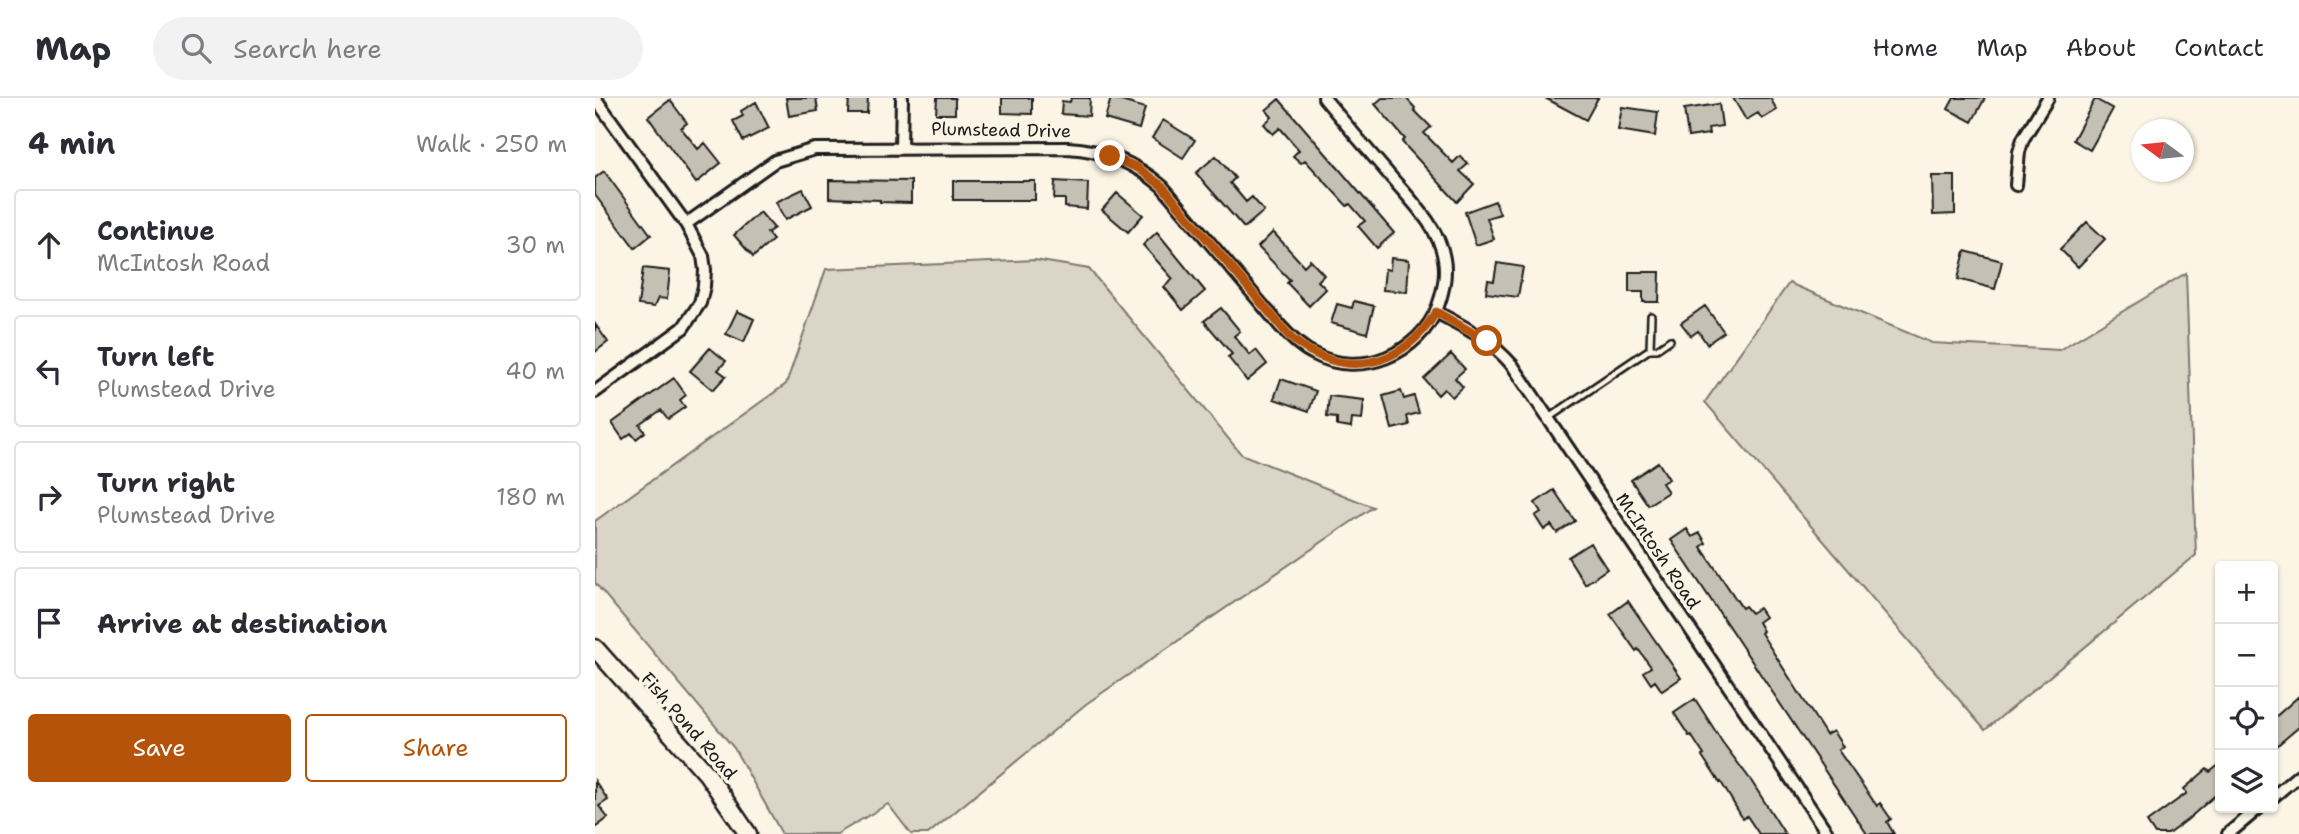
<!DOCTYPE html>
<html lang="en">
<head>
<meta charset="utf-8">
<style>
  :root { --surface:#fff; --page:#f2f2f3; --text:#2b2b33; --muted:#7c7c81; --line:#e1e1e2; --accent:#b45309 }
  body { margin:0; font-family:"Shantell Sans",sans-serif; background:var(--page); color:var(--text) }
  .controls { position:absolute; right:21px; bottom:21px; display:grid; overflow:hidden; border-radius:7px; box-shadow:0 2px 5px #0004 }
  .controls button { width:63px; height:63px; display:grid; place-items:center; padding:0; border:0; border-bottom:2px solid var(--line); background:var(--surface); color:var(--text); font:35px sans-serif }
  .compass { position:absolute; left:1536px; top:21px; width:63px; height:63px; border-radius:50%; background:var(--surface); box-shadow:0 2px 5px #0004; rotate:285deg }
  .stop { position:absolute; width:21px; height:21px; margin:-16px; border:5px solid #b45309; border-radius:50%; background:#fff }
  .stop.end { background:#b45309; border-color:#fff; box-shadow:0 2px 7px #0008 }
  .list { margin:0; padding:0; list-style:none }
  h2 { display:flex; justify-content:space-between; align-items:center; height:91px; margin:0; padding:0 28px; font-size:30px }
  h2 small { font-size:23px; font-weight:400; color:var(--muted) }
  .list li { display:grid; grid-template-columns:46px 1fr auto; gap:21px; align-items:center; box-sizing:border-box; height:112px; margin:0 14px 14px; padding:0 14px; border:2px solid var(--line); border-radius:7px }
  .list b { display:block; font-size:26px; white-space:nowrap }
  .list p { margin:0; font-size:23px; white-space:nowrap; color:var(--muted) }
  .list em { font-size:23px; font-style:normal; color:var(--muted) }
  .actions { display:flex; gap:14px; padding:21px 28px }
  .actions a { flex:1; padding:16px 0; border:2px solid var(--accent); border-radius:7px; text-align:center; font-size:24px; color:var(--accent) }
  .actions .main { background:var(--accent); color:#fff }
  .icon { flex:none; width:38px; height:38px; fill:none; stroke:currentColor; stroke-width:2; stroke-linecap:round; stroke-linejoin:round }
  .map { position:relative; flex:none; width:1704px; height:736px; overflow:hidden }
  header { display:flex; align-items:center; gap:42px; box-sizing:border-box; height:98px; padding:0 35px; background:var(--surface); border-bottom:2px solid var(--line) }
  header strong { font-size:33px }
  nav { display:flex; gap:38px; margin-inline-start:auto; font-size:24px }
  .search { width:490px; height:63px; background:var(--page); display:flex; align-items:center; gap:18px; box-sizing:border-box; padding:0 24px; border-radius:38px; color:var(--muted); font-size:26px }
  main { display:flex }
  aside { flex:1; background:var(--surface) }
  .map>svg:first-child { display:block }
  .green { fill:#dbd5c8; stroke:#7c7872; stroke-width:2 }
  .building { fill:#c4c0b3; stroke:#1c1c1c; stroke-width:2 }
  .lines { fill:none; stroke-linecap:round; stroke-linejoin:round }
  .lane-casing { stroke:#1c1c1c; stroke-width:10 }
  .street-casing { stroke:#1c1c1c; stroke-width:16 }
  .secondary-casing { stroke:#1c1c1c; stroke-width:21 }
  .lane { stroke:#fcf5e5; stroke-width:5 }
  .street { stroke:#fcf5e5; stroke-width:10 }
  .secondary { stroke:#fcf5e5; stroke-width:16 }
  .route { stroke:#b45309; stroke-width:9 }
  .labels { text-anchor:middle; stroke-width:7; stroke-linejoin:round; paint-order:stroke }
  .street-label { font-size:18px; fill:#1c1c1c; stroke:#fcf5e5 }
</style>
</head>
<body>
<header>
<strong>Map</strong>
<div class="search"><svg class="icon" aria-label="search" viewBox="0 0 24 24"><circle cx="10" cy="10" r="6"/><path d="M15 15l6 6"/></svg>Search here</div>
<nav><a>Home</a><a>Map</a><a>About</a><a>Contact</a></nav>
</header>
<main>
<aside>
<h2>4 min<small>Walk · 250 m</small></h2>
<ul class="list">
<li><svg class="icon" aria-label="ahead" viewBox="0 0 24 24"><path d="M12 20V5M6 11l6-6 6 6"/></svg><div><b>Continue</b><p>McIntosh Road</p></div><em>30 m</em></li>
<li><svg class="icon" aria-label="left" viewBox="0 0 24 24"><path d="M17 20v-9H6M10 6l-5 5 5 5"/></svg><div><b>Turn left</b><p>Plumstead Drive</p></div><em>40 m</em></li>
<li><svg class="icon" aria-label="right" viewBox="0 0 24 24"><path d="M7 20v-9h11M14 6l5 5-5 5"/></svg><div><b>Turn right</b><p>Plumstead Drive</p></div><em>180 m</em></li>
<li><svg class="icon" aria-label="arrive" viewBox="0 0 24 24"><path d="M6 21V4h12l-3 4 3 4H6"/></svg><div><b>Arrive at destination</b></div></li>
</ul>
<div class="actions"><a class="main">Save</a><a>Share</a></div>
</aside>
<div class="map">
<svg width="1704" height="736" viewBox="0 0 1704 736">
  <rect width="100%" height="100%" fill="#fcf5e5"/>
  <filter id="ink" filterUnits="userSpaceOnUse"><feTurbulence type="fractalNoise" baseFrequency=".0143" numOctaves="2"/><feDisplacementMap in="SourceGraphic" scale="14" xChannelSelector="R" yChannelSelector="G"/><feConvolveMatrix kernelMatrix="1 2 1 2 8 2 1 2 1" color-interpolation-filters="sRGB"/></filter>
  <g filter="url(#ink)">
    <path class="green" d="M 440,162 L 494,171 L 646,356 L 778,409 L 491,606 L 333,736 L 316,736 L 293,706 L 242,736 L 187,736 L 139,650 L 0,485 L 0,423 L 191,286 L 231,171 Z
      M 1591,175 L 1601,457 L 1390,632 L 1110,304 L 1194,185 L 1337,245 L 1464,252 Z"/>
    <path class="building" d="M 191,0 L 221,0 L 223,13 L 194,18 Z
      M 254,0 L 273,0 L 272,15 L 253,15 Z
      M 342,0 L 360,0 L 360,16 L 341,16 Z
      M 407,0 L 437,0 L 437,16 L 407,15 Z
      M 476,0 L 495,0 L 494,18 L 466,16 L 467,3 L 475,4 Z
      M 516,0 L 550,10 L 544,31 L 510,21 Z
      M 787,0 L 811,0 L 820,10 L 819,12 L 836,29 L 829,35 L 858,65 L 865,58 L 873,66 L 865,73 L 879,86 L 862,104 L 807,44 L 810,41 L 780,6 Z
      M 950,0 L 1003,0 L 991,22 Z
      M 1138,0 L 1175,0 L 1182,12 L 1167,21 L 1163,15 L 1151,22 Z
      M 1359,0 L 1390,0 L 1377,24 L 1353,11 Z
      M 684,1 L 799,135 L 782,150 L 763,128 L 770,123 L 755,106 L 752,108 L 710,62 L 706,65 L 698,58 L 704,52 L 685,30 L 678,36 L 669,26 L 677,19 L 671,12 Z
      M 1500,1 L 1518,11 L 1495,52 L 1478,42 Z
      M 75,2 L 92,25 L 86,30 L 103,51 L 110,45 L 126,65 L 101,85 L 53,19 Z
      M 161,4 L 174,30 L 148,43 L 138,23 L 148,18 L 146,13 Z
      M 1124,6 L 1127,28 L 1113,30 L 1114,36 L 1093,39 L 1089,11 Z
      M 1027,9 L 1063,14 L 1060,38 L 1023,32 Z
      M 568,22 L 600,42 L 588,60 L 557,40 Z
      M 621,58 L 640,80 L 635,85 L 651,104 L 657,99 L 669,113 L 649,130 L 601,75 Z
      M 9,73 L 56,137 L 40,150 L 0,97 L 0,80 Z
      M 1337,78 L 1360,78 L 1360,116 L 1338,117 Z
      M 234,82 L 316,83 L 316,105 L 285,104 L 285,102 L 234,100 Z
      M 358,83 L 440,83 L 440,102 L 358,102 Z
      M 460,83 L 493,85 L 492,111 L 470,109 L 470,101 L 459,101 Z
      M 208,91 L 217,108 L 190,122 L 181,104 Z
      M 522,95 L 548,117 L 533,134 L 507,112 Z
      M 900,103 L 905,116 L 892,120 L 899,141 L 881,147 L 870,114 Z
      M 165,114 L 179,130 L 172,135 L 178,142 L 158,159 L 139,137 Z
      M 1492,124 L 1510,141 L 1483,169 L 1465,151 Z
      M 562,134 L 610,193 L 588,212 L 569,189 L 578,181 L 548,147 Z
      M 678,134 L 709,168 L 715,162 L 729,177 L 723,183 L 731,191 L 714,208 L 692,185 L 695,182 L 663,149 Z
      M 1370,153 L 1407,163 L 1400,191 L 1363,181 Z
      M 796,160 L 814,162 L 812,194 L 788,192 L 790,171 L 795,172 Z
      M 902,165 L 928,169 L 923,199 L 891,195 L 893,182 L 899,183 Z
      M 48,170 L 75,173 L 72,201 L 63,200 L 59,209 L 43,207 Z
      M 1034,174 L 1065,174 L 1064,204 L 1048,204 L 1048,194 L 1034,194 Z
      M 759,203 L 779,208 L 772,235 L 736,225 L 742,206 L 757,210 Z
      M 1110,208 L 1129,234 L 1112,246 L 1103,233 L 1096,238 L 1086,225 Z
      M 626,210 L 645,233 L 639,238 L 655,257 L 661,252 L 672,266 L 652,283 L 633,259 L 637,256 L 609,223 Z
      M 142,213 L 159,221 L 149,244 L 131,236 Z
      M 0,226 L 13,244 L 0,254 Z
      M 115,250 L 131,263 L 123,272 L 131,278 L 118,292 L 95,273 Z
      M 856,256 L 870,271 L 860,280 L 868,289 L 857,299 L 849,291 L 843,297 L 829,281 Z
      M 79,280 L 91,297 L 85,302 L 90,309 L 73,321 L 66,312 L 45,327 L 50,334 L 41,341 L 36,335 L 28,341 L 17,325 Z
      M 686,281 L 721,293 L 714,313 L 679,301 Z
      M 806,293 L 809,301 L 819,298 L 824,315 L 812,318 L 814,327 L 797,331 L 788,298 Z
      M 734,298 L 769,302 L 767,322 L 757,321 L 756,330 L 742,328 L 742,320 L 732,319 Z
      M 1063,364 L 1074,381 L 1067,385 L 1073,394 L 1053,407 L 1036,382 Z
      M 959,392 L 980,423 L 962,435 L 956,427 L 949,432 L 940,418 L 946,414 L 940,405 Z
      M 1092,431 L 1097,439 L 1105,435 L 1111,445 L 1106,449 L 1147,510 L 1150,508 L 1156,515 L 1164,510 L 1170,519 L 1163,524 L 1168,533 L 1166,535 L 1231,637 L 1238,633 L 1248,649 L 1243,652 L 1282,708 L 1285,705 L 1296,721 L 1292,724 L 1299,736 L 1272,736 L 1076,442 Z
      M 995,445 L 1012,471 L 990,486 L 973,459 Z
      M 1033,503 L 1086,580 L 1067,593 L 1060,583 L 1056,586 L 1048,574 L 1056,569 L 1043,551 L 1041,553 L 1015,516 Z
      M 1704,598 L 1704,629 L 1678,651 L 1678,621 Z
      M 1100,601 L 1128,645 L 1155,681 L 1190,736 L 1164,736 L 1152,718 L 1148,721 L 1126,684 L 1125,685 L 1107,658 L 1109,657 L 1096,637 L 1094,638 L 1079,615 Z
      M 1625,666 L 1625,693 L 1592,722 L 1573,736 L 1560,736 L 1552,724 L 1592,695 L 1589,691 L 1612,671 L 1615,674 Z
      M 0,683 L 13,702 L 4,708 L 13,720 L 0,730 Z"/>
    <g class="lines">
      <g class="lane-casing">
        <path id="lane" d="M 1055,251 L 1062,251 L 1075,242
          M 952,321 L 1055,251 L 1056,218"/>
      </g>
      <g class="street-casing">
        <path id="street" d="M 0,0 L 91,126 L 108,158 L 110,172 L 109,188 L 105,205 L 88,230 L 0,294
          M 306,49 L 307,0
          M 1421,87 L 1424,54 L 1428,41 L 1453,0
          M 91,126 L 180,63 L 220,51 L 473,50 C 509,52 540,65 567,88 L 686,229 C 696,240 706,250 719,256 C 765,281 825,256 843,208 C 848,194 852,177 849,161 C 844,127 812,99 791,73 C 770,49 749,24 729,0
          M 841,214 C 870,229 896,242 918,268 L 1233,736
          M 1678,699 L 1704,677
          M 1633,736 L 1664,710"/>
      </g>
      <g class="secondary-casing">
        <path id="secondary" d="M 0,550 L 112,676 L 153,736"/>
      </g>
      <use href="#lane" class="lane"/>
      <use href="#street" class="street"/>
      <use href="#secondary" class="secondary"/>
    </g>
  </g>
  <g class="lines" filter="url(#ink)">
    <path class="route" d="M 515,58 L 543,70 L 567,88 L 696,240 C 747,282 807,271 841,214 L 892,243"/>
  </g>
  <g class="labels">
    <g class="street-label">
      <text transform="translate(406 32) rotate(1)" y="6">Plumstead Drive</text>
      <text transform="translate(1063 453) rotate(56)" y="6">McIntosh Road</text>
      <text transform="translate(94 628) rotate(49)" y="6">Fish Pond Road</text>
    </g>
  </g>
</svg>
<div class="controls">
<button>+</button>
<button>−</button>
<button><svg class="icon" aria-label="locate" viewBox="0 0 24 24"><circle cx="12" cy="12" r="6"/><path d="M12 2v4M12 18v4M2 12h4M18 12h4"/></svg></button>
<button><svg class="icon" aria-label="layers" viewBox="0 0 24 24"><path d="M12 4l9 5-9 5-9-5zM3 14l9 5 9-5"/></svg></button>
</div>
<svg class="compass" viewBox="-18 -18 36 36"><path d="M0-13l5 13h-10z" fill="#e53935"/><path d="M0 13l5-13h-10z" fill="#7c7c81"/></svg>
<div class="stop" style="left:892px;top:243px"></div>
<div class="stop end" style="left:515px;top:58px"></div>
</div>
</main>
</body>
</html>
